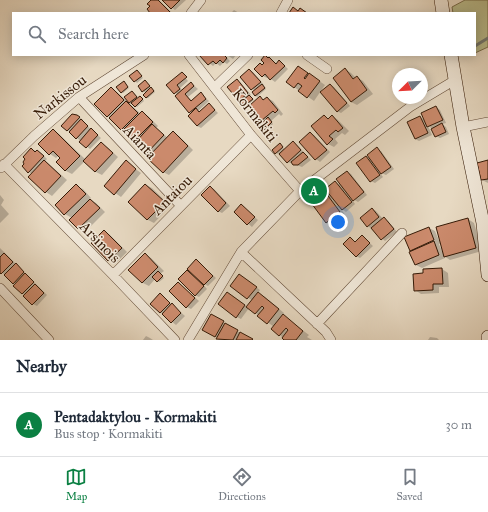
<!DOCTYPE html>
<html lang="en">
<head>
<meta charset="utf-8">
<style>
  :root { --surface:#fff; --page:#f2f2f3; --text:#1f2937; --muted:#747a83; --line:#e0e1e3; --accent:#0b8043 }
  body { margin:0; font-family:"IM FELL Great Primer",serif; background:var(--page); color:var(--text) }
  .compass { position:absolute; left:392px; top:68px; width:36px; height:36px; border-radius:50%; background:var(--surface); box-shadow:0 2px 10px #0003; rotate:246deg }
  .you { position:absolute; left:338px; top:222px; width:14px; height:14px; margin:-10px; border:3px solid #fff; border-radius:50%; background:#1a73e8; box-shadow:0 0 0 6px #1a73e833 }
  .badge { display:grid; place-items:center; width:26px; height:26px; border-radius:50%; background:var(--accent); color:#fff; font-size:13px; font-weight:700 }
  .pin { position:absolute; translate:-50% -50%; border:2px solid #fff; box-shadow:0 1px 4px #0006 }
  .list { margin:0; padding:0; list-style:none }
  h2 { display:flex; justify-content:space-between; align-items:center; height:52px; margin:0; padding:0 16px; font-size:17px }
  h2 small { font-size:13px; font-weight:400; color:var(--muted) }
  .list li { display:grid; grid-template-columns:26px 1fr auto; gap:12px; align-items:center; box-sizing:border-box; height:64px; padding:0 16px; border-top:1px solid var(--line) }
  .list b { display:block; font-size:15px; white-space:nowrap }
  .list p { margin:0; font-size:13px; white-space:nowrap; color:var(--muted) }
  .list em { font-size:13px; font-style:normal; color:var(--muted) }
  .icon { flex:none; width:22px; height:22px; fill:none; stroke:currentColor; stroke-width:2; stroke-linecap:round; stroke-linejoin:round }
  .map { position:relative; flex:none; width:488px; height:340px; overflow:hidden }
  .search { position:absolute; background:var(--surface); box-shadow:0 2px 10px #0003; left:12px; right:12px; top:12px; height:44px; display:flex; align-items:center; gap:10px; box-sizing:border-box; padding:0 14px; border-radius:0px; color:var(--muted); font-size:15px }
  .sheet { height:116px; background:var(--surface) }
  nav { display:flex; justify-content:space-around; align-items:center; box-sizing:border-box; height:56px; border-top:1px solid var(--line); background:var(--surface); font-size:11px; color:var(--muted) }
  nav a { display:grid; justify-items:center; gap:2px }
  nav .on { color:var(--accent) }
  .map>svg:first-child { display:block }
  .green { fill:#babe8f; stroke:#786c4b }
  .shadow { fill:#0003; fill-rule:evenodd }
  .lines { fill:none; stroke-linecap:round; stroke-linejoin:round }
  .stream { stroke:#717973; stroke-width:3 }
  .building { fill:#cb8a6c; stroke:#361b07 }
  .street-casing { stroke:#624a36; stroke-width:10 }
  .secondary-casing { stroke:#361b07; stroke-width:14 }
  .street { stroke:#efe6d7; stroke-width:9 }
  .secondary { stroke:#efe6d7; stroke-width:13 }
  .labels { text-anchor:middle; stroke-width:3; stroke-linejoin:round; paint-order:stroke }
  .street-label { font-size:15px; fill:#361b07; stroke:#efe6d7 }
</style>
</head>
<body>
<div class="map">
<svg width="488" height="340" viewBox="0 0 488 340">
  <rect width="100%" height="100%" fill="#e7d9c2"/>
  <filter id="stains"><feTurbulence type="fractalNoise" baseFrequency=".005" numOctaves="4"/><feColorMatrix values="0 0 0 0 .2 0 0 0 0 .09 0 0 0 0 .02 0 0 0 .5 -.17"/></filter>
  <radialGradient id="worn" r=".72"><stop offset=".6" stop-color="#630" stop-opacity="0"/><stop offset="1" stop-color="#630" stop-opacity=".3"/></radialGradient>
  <path class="green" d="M 465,0 L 488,0 L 488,47 L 475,53 L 475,13 L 453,13 L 452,7 Z"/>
  <path class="shadow" d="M 152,0 L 159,0 L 172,13 L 152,13 Z
    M 163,0 L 186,0 L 175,10 Z
    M 234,10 L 239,13 L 231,13 Z
    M 200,55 L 224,55 L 230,61 L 227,64 L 224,62 L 220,66 L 216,63 L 213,66 Z
    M 227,55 L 236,55 L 233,59 Z
    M 269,58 L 277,64 L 279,61 L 283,64 L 288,69 L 275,82 L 268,77 L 267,78 L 263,76 L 262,66 Z
    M 299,67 L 325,85 L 314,101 L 294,87 Z
    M 345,69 L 351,73 L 356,78 L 357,77 L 363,81 L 373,94 L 357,105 L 351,102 Z
    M 249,70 L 253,72 L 264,85 L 263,85 L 266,89 L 257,97 L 253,93 L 255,91 L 241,77 Z
    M 139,73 L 143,78 L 137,83 L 131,76 Z
    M 182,73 L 185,75 L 183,75 L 188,81 L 180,88 L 183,91 L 191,83 L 198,89 L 188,97 L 192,101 L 201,94 L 209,101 L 198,111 L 201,112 L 209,104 L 218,113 L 201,128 L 197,126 L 189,116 L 192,113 L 176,96 L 178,95 L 168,85 Z
    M 145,81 L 155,92 L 148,98 L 146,98 L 146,93 L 143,91 Z
    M 237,81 L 241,83 L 251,95 L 250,96 L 254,100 L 246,106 L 239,100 Z
    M 125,83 L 129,88 L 123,93 L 122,92 Z
    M 331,85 L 334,87 L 350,106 L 341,113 L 337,111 Z
    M 111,88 L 117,92 L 129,103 L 130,102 L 126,97 L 134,93 L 138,99 L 142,98 L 144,101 L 137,107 L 132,103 L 130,104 L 141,114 L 142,113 L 148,116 L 158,126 L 156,128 L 168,138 L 173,133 L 179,136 L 193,150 L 169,175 L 163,172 L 150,156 L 146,154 L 136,142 L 108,116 Z
    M 260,98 L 264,100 L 267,98 L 273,101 L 283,114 L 281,116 L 279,114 L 271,121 L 273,124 L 266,131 L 260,121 L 257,120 L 255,112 Z
    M 436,107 L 440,110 L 446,123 L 442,124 L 446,127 L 449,134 L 440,138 L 436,136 L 433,129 L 428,126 L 432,135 L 419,141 L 415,139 L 420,117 L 425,120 Z
    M 77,116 L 82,119 L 83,120 L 82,121 L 101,138 L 90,149 L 63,126 Z
    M 324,116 L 329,119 L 332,116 L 338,120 L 349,131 L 345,135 L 342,133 L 335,139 L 338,143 L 334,147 L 328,144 Z
    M 53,130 L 59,134 L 86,160 L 101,144 L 107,147 L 118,157 L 102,175 L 96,172 L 85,161 L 72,174 L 66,171 L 57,162 L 62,158 L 59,155 L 56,158 L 50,154 L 39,144 Z
    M 310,133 L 314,135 L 330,152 L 320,162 L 316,159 L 300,142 Z
    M 293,142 L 297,145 L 311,160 L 302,167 L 288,162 L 280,153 L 278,154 L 273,150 L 282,146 L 285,150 Z
    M 31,149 L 41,153 L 47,159 L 45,161 L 50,165 L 67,180 L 52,196 L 46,192 L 30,177 L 32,174 L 29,172 Z
    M 377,149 L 381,151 L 394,169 L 386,175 L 379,172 L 383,177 L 375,183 L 371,181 L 358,163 L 366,157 L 373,161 Z
    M 488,161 L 488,183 L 482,180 Z
    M 126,162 L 141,173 L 121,197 L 105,186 Z
    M 347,172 L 351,174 L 367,195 L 358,202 L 350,197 L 355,204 L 346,212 L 340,208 L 346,216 L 333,226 L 327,222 L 310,201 L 323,191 L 331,195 L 335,182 L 343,186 Z
    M 146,185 L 152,188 L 170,206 L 154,223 L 148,220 L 129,202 Z
    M 76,186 L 83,189 L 91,198 L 89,199 L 96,203 L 105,212 L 85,232 L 79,228 L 70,220 L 72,218 L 65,214 Z
    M 210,187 L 214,189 L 230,206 L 222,213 L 218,211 Z
    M 0,195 L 4,200 L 1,205 L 9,214 L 0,223 Z
    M 242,206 L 258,220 L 252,227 L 235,212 Z
    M 372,209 L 376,211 L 383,219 L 384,219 L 388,221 L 397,232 L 385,241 L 368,226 Z
    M 468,219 L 474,223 L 482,251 L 450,260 L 444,256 L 445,258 L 422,268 L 416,265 L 406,237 L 429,228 L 435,231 L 440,243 ZM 441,243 L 443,250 L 442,251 L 439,244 Z
    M 104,231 L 110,235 L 127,252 L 115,264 L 109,260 L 92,243 Z
    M 363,237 L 373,246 L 360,258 L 356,256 L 350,238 L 356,243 Z
    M 0,248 L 47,295 L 37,306 L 33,304 L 15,286 L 16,284 L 0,271 Z
    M 145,254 L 151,258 L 164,271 L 160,274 L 164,278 L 159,282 L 155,279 L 149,286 L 143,283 L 130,270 Z
    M 196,260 L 216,278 L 208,286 L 201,282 L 207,289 L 199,297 L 195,295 L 187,271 L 195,276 Z
    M 442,269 L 448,273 L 449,287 L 439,287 L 439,293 L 421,294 L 415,290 L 424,274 Z
    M 243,277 L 260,290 L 258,293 L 265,297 L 284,313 L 282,315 L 309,335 L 307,337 L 312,340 L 286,340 L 272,329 L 274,327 L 249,308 L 241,319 L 237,317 L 232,295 L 247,307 L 253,301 L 231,286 Z
    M 179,283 L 199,301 L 191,309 L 187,307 Z
    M 160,294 L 185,316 L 176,325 L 160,312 Z
    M 211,316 L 227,324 L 226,325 L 253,340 L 219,340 L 218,339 L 218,338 L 204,330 Z
    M 146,336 L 150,338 L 153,340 L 143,340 Z
    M 430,337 L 437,338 L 439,340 L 428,340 Z"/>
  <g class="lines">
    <path class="stream" d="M 475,46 L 488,38"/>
  </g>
  <path class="building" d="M 151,0 L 158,0 L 171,13 L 150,13 L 147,9 L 150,6 L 147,4 Z
    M 162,0 L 180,0 L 171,9 Z
    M 293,7 L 298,11 L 300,8 L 307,13 L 289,13 Z
    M 199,55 L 224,55 L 227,58 L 223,63 L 220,60 L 216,64 L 213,61 L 208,65 Z
    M 265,55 L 268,58 L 269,57 L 276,64 L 279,60 L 285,66 L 270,80 L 265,74 L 262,77 L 254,69 L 260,63 L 262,65 L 264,63 L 261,60 Z
    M 298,66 L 308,73 L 304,78 L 305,79 L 309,73 L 320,81 L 307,98 L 298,91 L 302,86 L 298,83 L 294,88 L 286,82 Z
    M 345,68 L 353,79 L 357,76 L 367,90 L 351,102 L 333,78 Z
    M 249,69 L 261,82 L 251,90 L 240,77 Z
    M 137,70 L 142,76 L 134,82 L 129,76 Z
    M 182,72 L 187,77 L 177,85 L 180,89 L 174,94 L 166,85 Z
    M 237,79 L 248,93 L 239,101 L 227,87 Z
    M 145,80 L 150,86 L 142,92 L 138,86 Z
    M 124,81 L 128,87 L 121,93 L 116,87 Z
    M 191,82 L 194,86 L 185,94 L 191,101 L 201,92 L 206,99 L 189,113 L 175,96 Z
    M 262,84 L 265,88 L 255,96 L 252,92 Z
    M 330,84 L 347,103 L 337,112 L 320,92 Z
    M 111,87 L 124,100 L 107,117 L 94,104 Z
    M 151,87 L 154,91 L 146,98 L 143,95 Z
    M 132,91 L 137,97 L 129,103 L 124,97 Z
    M 249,95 L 253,99 L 244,106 L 241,102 Z
    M 140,96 L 143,99 L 135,107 L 131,103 Z
    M 260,96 L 263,100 L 267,97 L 278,110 L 275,113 L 273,111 L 261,121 L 259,119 L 257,121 L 251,114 L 254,111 L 249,106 Z
    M 126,101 L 138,113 L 121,130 L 109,118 Z
    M 209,103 L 215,110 L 197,126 L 188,116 L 196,108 L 199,112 Z
    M 436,106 L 443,120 L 427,127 L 421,113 Z
    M 142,111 L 153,122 L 133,142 L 122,131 Z
    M 72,114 L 77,115 L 80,117 L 67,131 L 61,126 Z
    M 324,115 L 328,119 L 332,115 L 343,128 L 338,132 L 336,130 L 329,136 L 333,139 L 327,145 L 311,126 Z
    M 420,116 L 428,133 L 415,139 L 407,122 Z
    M 268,117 L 272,122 L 264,130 L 257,123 L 260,120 L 262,123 Z
    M 81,119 L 88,126 L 76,139 L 69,132 Z
    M 442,123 L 446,132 L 435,137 L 431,129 Z
    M 152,124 L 164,135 L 145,155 L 134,144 Z
    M 91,128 L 98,135 L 86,148 L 79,142 Z
    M 53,129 L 80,156 L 65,171 L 56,162 L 60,158 L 53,151 L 49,155 L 38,144 Z
    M 173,131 L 188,146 L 163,173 L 147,158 Z
    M 310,132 L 327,150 L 315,160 L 299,142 Z
    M 293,141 L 301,150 L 287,163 L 279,154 Z
    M 101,142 L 113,153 L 95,172 L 83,161 Z
    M 280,143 L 283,147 L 275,154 L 272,150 Z
    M 377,147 L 391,167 L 381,174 L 367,155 Z
    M 31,148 L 35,152 L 37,150 L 44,156 L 28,173 L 22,166 L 24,164 L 23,162 L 25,159 L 23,157 Z
    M 303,152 L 308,157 L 298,165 L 293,165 L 291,162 Z
    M 366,156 L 380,175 L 370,182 L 356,163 Z
    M 44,160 L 61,176 L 45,193 L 28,177 Z
    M 126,160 L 136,169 L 114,195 L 104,186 Z
    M 488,160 L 488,179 L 481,180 L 477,163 Z
    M 347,171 L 364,192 L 353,201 L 336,179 Z
    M 335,181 L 352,202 L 342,210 L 325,189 Z
    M 76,184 L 86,194 L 64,215 L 55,205 Z
    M 145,184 L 165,202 L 147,220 L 128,202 Z
    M 210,186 L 226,203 L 218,212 L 201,195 Z
    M 323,189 L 340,212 L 326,223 L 309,200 Z
    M 90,199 L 100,208 L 78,229 L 69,220 Z
    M 241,204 L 255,217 L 247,225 L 234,212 Z
    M 372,208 L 379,217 L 367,227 L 360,218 Z
    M 384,217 L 394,229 L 381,240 L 371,228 Z
    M 468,218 L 476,248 L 444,257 L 436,227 Z
    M 429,227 L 434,240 L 410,251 L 404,237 Z
    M 104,230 L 122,248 L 108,261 L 91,243 Z
    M 362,235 L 370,243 L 356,257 L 343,244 L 350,237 L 355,242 Z
    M 434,241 L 439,255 L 415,265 L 409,252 Z
    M 4,253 L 13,262 L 1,274 L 0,273 L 0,257 Z
    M 145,253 L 158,267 L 142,283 L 128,270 Z
    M 196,259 L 213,276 L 204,285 L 187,269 Z
    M 16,263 L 24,272 L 13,284 L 4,275 Z
    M 442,268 L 443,284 L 433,284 L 433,290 L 414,291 L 413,274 L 423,273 L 423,269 Z
    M 187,270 L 204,286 L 195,296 L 178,279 Z
    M 158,271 L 163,276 L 157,282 L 152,277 Z
    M 25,273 L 34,282 L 22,294 L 13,286 Z
    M 239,274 L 257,287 L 247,299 L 230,286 Z
    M 178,282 L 195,298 L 186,308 L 169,291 Z
    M 35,284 L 44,293 L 32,305 L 23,296 Z
    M 227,292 L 245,305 L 236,318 L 218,304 Z
    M 258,292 L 279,309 L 267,324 L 257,316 L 264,308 L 262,306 L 255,314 L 246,307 Z
    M 160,293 L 170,303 L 160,313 L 150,304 Z
    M 172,303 L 181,313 L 171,323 L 162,314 Z
    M 211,314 L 224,321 L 215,337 L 202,330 Z
    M 283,314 L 303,331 L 296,340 L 284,340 L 282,338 L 288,330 L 286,328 L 279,336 L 271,329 Z
    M 225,323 L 238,330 L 233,340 L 216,339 Z
    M 240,332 L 253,339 L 252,340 L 236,340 Z"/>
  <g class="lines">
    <g class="street-casing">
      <path id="street" d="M 191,13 L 201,0
        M 281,13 L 288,0
        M 189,55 L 251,135 L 300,191
        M 307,55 L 327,69
        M 215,87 L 248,55
        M 79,97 L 181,206
        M 463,127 L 488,122
        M 4,164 L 113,275 L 175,340
        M 1,168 L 34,136 L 79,97 L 144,55
        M 241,252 L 326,332 L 331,340
        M 113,275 L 251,135
        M 0,288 L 49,340
        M 317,324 L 402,233
        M 188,340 L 241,252 L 300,191 L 410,107 L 455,80"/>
    </g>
    <g class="secondary-casing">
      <path id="secondary" d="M 441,0 L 443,13
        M 451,55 L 463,127 L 483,223 L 488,275
        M 488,340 L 488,337"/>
    </g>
    <use href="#street" class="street"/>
    <use href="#secondary" class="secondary"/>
  </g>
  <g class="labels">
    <g class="street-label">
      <text transform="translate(60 97) rotate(-38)" y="5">Narkissou</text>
      <text transform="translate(255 115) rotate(52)" y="5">Kormakiti</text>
      <text transform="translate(140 142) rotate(47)" y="5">Aianta</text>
      <text transform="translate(172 195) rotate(-45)" y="5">Antaiou</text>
      <text transform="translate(100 242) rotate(46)" y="5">Arsinois</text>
    </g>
  </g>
  <rect width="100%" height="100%" filter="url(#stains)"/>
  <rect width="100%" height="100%" fill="url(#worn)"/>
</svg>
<svg class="compass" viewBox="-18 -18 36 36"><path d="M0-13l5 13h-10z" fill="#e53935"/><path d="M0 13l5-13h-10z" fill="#747a83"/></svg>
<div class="you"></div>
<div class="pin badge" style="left:314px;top:191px">A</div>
<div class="search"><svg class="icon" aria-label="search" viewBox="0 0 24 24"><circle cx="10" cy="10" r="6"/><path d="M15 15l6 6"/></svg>Search here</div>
</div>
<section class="sheet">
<h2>Nearby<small></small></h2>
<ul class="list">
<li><span class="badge">A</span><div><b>Pentadaktylou - Kormakiti</b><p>Bus stop · Kormakiti</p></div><em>30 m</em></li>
</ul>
</section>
<nav>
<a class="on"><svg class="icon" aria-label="map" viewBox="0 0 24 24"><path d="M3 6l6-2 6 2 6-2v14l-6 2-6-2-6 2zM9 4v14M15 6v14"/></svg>Map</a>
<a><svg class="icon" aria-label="directions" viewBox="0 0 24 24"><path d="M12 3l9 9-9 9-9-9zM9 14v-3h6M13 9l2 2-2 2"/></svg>Directions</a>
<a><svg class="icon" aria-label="saved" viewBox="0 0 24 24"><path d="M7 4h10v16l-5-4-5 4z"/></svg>Saved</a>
</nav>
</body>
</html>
